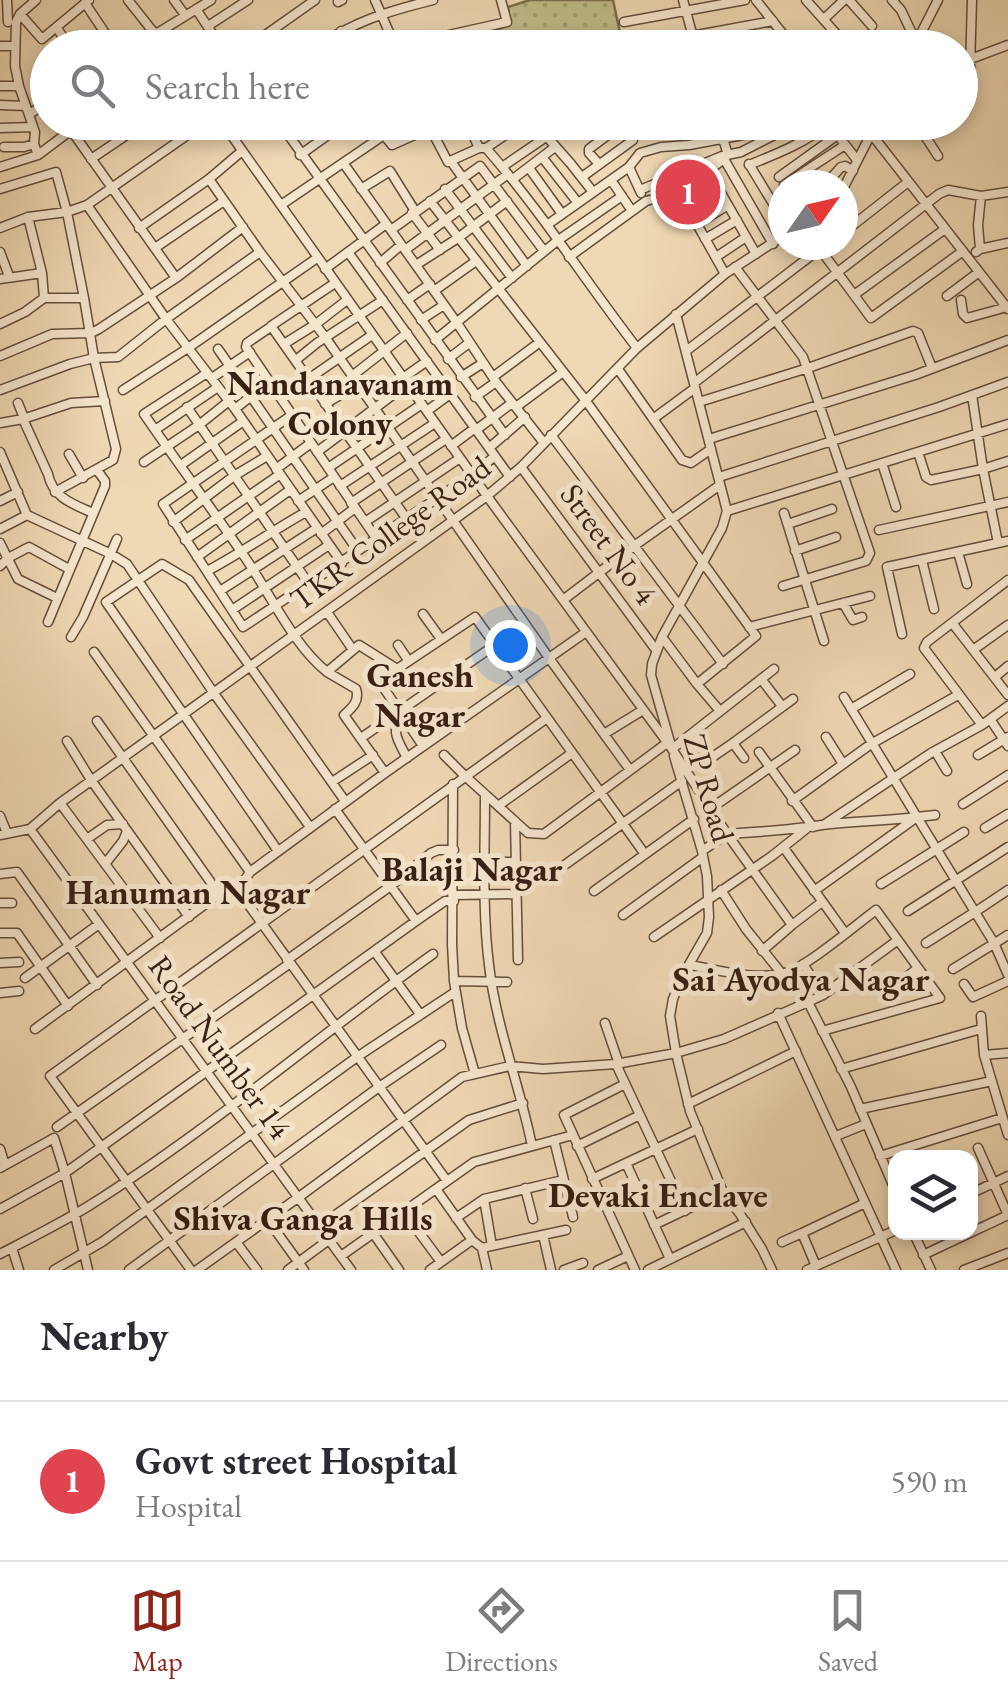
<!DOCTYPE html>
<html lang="en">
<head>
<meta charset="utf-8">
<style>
  :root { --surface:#fff; --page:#f2f2f3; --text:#2b2b33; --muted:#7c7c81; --line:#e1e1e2; --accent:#8f2418 }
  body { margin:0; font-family:"EB Garamond",serif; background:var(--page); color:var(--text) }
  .controls { position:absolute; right:30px; bottom:30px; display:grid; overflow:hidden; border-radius:20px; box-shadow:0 5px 15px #0003 }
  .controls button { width:90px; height:90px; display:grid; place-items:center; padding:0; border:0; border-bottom:2px solid var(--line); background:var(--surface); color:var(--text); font:50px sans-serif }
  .compass { position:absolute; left:768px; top:170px; width:90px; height:90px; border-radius:50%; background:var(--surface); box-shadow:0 5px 15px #0003; rotate:56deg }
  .you { position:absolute; left:510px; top:645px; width:35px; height:35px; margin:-25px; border:8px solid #fff; border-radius:50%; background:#1a73e8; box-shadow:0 0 0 15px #1a73e833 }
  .badge { display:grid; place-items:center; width:65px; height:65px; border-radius:50%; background:var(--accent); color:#fff; font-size:32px; font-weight:700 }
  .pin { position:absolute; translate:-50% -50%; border:5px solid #fff; box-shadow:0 2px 10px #0006 }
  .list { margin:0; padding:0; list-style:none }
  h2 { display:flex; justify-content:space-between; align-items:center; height:130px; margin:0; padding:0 40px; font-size:42px }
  h2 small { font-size:32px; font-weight:400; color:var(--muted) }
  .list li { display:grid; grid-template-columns:65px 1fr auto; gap:30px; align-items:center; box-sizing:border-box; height:160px; padding:0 40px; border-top:2px solid var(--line) }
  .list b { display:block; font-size:38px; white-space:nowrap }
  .list p { margin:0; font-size:32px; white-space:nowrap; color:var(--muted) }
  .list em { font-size:32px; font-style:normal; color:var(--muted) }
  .icon { flex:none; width:55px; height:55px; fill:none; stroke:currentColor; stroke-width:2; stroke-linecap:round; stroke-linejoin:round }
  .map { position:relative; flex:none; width:1008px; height:1270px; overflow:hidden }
  .search { position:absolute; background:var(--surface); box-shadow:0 5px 15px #0003; left:30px; right:30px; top:30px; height:110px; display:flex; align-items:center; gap:25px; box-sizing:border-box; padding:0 35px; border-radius:55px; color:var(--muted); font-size:38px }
  .sheet { height:290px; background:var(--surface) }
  nav { display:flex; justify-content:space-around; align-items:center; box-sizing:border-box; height:140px; border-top:2px solid var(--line); background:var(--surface); font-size:28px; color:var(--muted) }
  nav a { display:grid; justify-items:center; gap:5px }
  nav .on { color:var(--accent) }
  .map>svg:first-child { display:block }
  .grass { fill:url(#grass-dots); stroke:#7c6e4e; stroke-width:2.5 }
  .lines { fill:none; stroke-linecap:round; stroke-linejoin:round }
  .minor-casing { stroke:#654d3c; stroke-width:11 }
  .minor { stroke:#f5e6ce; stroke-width:8 }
  .labels { text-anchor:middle; stroke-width:10; stroke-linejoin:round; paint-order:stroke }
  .street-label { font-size:32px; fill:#371f14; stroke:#f5e6ce }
  .neighbourhood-label { font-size:35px; font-weight:bold; fill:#371f14; stroke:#f5e6ce }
</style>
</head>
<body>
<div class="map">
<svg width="1008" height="1270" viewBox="0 0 1008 1270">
  <defs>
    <pattern id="grass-dots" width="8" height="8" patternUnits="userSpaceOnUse" patternTransform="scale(2.5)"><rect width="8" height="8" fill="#c0bc89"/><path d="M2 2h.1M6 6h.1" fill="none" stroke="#a6a175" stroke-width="1.8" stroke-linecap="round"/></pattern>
  </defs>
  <rect width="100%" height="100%" fill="#efd8b4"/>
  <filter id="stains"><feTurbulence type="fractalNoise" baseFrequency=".002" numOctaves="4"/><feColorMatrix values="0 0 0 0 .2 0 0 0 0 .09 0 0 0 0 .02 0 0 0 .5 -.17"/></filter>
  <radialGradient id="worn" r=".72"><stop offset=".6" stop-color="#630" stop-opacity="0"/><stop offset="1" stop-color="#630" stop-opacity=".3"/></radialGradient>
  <path class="grass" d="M 530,0 L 613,0 L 623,47 L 485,47 L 479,36 L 510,25 L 508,7 Z"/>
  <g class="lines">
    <g class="minor-casing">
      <path id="minor" d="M 7,0 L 8,22
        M 36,0 L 20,14 L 16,22 L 15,66 L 19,86 L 35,132 L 34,144 L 38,155
        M 128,0 L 166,48
        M 174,0 L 185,15
        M 375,0 L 396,48
        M 683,0 L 696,48
        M 756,0 L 794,48
        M 806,0 L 849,48
        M 849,0 L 872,26
        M 892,0 L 901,10 L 919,48
        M 338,2 L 342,0
        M 85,3 L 115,48
        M 196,9 L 222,48
        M 20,14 L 42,39 L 89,0
        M 824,19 L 844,0
        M 624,22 L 745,0
        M 208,26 L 248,0
        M 57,28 L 70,48
        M 341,31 L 348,48
        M 156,34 L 211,0
        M 915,45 L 938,0
        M 0,46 L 15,46
        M 625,46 L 659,42 L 773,21
        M 124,48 L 153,31
        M 247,48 L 315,0
        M 314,48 C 356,21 385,12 433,0
        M 378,48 L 393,41
        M 403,48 L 426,40 L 507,22 L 501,0
        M 960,63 L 1008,45
        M 39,67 L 48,81
        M 0,86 L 19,86
        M 0,105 L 26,106
        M 960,110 L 966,110 L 969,102 L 972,0
        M 30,114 L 48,101
        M 222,122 L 487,496 L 672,749 L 727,834 C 759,832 791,830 822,825 C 853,821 885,821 917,817 L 975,912 L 1008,890
        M 279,122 L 505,435
        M 427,122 L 448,162 L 479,148 L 486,148 C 541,211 586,282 637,348
        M 467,122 L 479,148
        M 534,122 L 571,164 L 593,192
        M 718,122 L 728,155 L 724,159 L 773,244
        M 862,122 L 1008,309
        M 916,122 L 938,156
        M 635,123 L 636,122
        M 0,128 L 33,127
        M 71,130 L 176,278
        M 384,135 L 392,145 L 430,128
        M 4,147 L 24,147 L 34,144
        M 486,148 L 525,122
        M 300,155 L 346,122
        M 542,157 L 578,203
        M 91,159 L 146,122
        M 452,163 L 527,266
        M 344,164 L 457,323 L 496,382 L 544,443
        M 599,164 L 589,153 L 589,149 L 625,122
        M 749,164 L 783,220
        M 749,165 C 779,153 806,142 832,122
        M 0,167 L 38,155 L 82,122
        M 502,167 L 546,137
        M 629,167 L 641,193
        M 529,168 L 562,214
        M 709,172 L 756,254
        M 582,177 L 633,140
        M 779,177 L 836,136 L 840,138 L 857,160
        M 209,179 L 260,252 L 325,337 L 549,658 L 586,632
        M 513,179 L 555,147
        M 611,180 L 632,211
        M 784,185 L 845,145
        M 803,185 L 813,179
        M 825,185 L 841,167 L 845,166 L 853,171
        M 0,189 L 56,172 L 67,212 L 84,298 L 44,298 L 25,312 L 0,324
        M 361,189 L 390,171 L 415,211
        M 445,189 L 512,278
        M 843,189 L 877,122
        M 640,190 L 722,156 L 741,152 L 800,122
        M 679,192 L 725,274
        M 430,201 L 586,401 L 756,636 L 697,684 L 662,637
        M 87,205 L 166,319 L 235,409 L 342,563
        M 281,205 L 384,135 L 379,122
        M 688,208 L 717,187
        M 412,213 L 440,250
        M 28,217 L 42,273 L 44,298
        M 697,224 L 728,205
        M 547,225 L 629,167 L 640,153 L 661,147 L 689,145 L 759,132 L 780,122
        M 0,228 L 28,217 L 67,212 L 87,205 L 206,122
        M 139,228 L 209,179 L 242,151
        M 391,230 L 480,166 L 544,251
        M 843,233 L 908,182
        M 705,239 L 737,220
        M 817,245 L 871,318 L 963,251
        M 155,248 L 224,201
        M 980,249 L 978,225 L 981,196
        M 405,250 L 508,174
        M 0,252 L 9,276
        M 348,252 L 510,477
        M 976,252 L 980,249 L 1008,243
        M 569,257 L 646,201 L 679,192 L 724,159
        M 716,257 L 746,237
        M 380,263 L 401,245
        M 416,265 L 458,238 L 507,201
        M 735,267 L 803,357 L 870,553 L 866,561 L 783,586
        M 325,269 L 386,224
        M 0,279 L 42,273
        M 335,283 L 271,326 L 406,518
        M 434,291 L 476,261
        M 854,295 L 945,229
        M 947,296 L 979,272
        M 407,300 L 430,284
        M 961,300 L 963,314 L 967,318 L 1007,307
        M 421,320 L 444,305
        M 272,326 L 247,343 L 246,347 L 365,522
        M 435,340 L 557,241 L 622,196
        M 284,344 L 316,324 L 347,300
        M 218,349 L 358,551
        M 686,351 L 825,245
        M 0,356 L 52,334 L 91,333 L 99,329 L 176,278 L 243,227
        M 448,359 L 469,343
        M 296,360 L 317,343 L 383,300
        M 618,369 L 682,460 L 691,463 L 711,449
        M 207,373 L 144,414 C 176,461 210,506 242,553 C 269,591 292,644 327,672 L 359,645 L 397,669
        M 352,376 L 407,333
        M 461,377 L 483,363
        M 493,377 L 540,342
        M 212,378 L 250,352
        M 403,378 L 427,361
        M 694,383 L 939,194 L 948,190 L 981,196 L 1008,192
        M 0,390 L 70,364 L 94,358 L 118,357 L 166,319 L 260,252
        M 123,390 L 188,348 L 317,258
        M 475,397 L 496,382
        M 281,398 L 372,335
        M 699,402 L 808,368 L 913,331 L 918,333 L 932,368
        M 18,403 L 24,418
        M 325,404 L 358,384
        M 187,407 L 309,584
        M 516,407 L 563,372
        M 235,409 L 270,381
        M 427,411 L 450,394
        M 292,415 L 163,504 L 243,627 L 472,475 L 495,456
        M 23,419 L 48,474 C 53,498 73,504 93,513
        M 653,419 L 695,388
        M 0,423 L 23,419 L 71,403 L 105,401
        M 155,430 L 218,387
        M 476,430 L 512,403
        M 551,435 L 723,664
        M 709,439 L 915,375 L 1008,340
        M 451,446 L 475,428
        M 489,448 L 525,417
        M 0,452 L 27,515 L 111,554 L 127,564 L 213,692 L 310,827
        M 317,452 L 407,384
        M 918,452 L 926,477 L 931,480 L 983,469 L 972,395
        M 69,454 L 83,478
        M 1008,461 L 983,469 L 998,543 L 1008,541
        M 144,462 L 199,425 L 229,401
        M 882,463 L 896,507
        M 181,465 L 242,422
        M 521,467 L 656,650
        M 328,468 L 422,404
        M 276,469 L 311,443
        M 719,477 L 939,407 L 1008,382
        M 340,486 L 435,423
        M 55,492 L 113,460 L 116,449 L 94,358 L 84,298
        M 0,501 L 18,492
        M 298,501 L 334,477
        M 351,503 L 446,439
        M 727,511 L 1008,424
        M 784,513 L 824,641
        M 173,522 L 234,476 L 267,456
        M 788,524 L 832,509
        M 0,529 L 27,515
        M 879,530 L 1008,502
        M 321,534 L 355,508
        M 376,538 L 365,522 L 460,458
        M 185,540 L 279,475
        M 0,543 L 18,579 L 57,598
        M 795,551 L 836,537
        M 958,552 L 967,584
        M 197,557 L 290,490
        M 922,560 L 934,609
        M 0,566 L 8,558 L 29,547 L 69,569
        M 207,571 C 241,553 272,531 306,512
        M 1008,580 L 927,642 L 924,648 L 982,725 L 1008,706
        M 220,591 L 317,528
        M 563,600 L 634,546 L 720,485
        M 843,603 L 853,620 L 862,617
        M 232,610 L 329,545
        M 327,612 L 353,650
        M 423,614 L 441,639
        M 48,622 L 105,486 L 105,481 L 97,470
        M 953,624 L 1008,695
        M 749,627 L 870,596
        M 902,634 L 887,567 L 998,543
        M 71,637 L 83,617 L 117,539
        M 398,645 L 408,660
        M 495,645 L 644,853
        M 973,650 L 1008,625
        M 94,652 L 250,872
        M 327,672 L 356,689 C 360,701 352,708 344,715 L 385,773
        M 995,677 L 1008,666
        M 761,679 L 782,706
        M 697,684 L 720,711
        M 844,697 L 917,817
        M 851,709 L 910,674
        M 402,714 C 390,732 398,740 407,758
        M 990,719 L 1008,746
        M 97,721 L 219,894
        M 604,734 L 643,710
        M 689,736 L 709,756 L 714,756 L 733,743
        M 826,737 L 843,764
        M 361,738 L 495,645 L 475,617 L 379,681 L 423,746
        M 67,741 L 91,780 L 189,917
        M 670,742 L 651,675 L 652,664 L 662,637 L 722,528 L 727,511 L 676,314
        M 672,749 L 774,669
        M 935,751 L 947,771
        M 759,752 L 813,827
        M 444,755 L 465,776 L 528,833 L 544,834 L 667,743
        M 978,755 L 1008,737
        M 674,756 L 702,851 L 707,876 L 709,917 L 707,933 L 683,975 L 673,999 L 670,1016 L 676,1053 L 690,1111 L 723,1192 L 740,1214 L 762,1249 L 772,1270
        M 744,758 L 733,743 L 793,699
        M 332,782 L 373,755
        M 453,784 L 452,944 L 454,981 L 462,1028 L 475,1074
        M 485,794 C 485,851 482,909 489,965 C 496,1027 520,1086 532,1146
        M 792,801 L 871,744 L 958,695
        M 60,803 L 160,938
        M 963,804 L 1008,775
        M 498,806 L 572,753
        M 335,809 L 416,921
        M 710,809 L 795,750
        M 0,816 L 7,833
        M 515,821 L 518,960
        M 825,824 L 931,753 L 982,725
        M 985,828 L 1008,814
        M 30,829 L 351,1270
        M 0,835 L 30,829 L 60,803 L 487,496 L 521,467 L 637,348 L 725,274 L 783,236
        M 87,839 L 107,825 L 123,824
        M 784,848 L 845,933
        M 278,851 L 106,602 L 162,564 L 189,580 L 345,801
        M 702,851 L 727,834 L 792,925 L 762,951
        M 485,862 L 516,862
        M 105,864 L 123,841 L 127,831
        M 566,864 L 682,781
        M 0,874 L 17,872 L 97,985
        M 881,884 L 964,832
        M 238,890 L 447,1181
        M 721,890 L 746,929 L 782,974
        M 594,891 L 694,819
        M 814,891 L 917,817 L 935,815
        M 454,895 L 516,894
        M 0,903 L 12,903
        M 908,911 L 1008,847
        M 623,915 L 703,857
        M 792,925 L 822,902
        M 0,933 L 17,933 L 68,1006
        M 654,937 L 772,856 L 806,829
        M 926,943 L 975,912 L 994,943 L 1008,975
        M 375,952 L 420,1014
        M 287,960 L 392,885 L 431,853 L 438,850 L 454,850
        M 0,963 L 19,962
        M 803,964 L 823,995
        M 690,965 C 719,970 755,981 785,973 C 804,969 857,924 876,910 L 940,998 L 822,1031
        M 953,969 L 1008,935
        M 25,978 L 99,924
        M 454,981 L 507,982
        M 964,984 L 973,997 L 1008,981
        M 0,993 L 19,991
        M 883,995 L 918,968
        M 808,1002 L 823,995 L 898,940
        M 778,1013 L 896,1270
        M 981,1016 L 984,1055 L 1008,1135
        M 605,1023 L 619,1064
        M 35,1029 L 219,894 L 238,890 L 250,872 L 385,773 L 549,658 L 630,770
        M 984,1055 L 1008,1053
        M 616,1064 L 685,1211
        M 841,1069 L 981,1029
        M 625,1084 L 564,1115 L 635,1270
        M 688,1104 L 796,1051
        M 860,1109 L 992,1081
        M 57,1127 L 289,964
        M 836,1136 L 866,1124
        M 554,1140 L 573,1217
        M 577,1146 L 640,1115
        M 978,1148 L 1008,1215
        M 0,1149 L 5,1165
        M 880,1156 L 1002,1118
        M 626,1163 L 670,1259
        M 0,1168 L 54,1138 L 65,1173 L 88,1270
        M 592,1179 L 698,1129
        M 525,1188 L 533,1219
        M 436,1189 L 472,1240 L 482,1248 L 487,1270
        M 970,1194 L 1008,1176
        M 484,1199 L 492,1246
        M 0,1209 L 65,1173 L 416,921 L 445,901 L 454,901
        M 404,1212 L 441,1262
        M 456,1218 L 484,1199 L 563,1180
        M 268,1220 L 304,1270
        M 654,1225 L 723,1192
        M 320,1226 L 469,1120 L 523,1103
        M 913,1232 L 931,1270
        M 373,1233 L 399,1270
        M 802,1233 L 865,1203
        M 543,1235 L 551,1270
        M 236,1242 L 257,1270
        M 782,1242 L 802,1233 L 816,1266
        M 12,1248 L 19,1270
        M 482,1248 L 566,1230
        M 0,1254 C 29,1239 59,1224 87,1207 C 208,1131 317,1037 433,954
        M 923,1255 L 1008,1215
        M 341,1256 L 474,1162 L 573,1135
        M 54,1270 L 102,1242 L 357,1057 L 455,992
        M 129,1270 L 379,1087 L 441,1045
        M 191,1270 L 50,1076 L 547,718
        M 197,1270 L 299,1197 L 462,1077 L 510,1066 L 543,1069 L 616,1064 L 676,1053 L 724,1039 L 808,1002 L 851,1087 L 896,1192
        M 288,1270 L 330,1239
        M 430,1270 L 472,1240
        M 564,1270 L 583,1263
        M 598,1270 L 628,1256
        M 648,1270 L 746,1222
        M 807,1270 L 896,1230
        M 964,1270 L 1008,1253"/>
    </g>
    <use href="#minor" class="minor"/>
  </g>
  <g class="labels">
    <g class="street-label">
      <text transform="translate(390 533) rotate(-36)" y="11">TKR College Road</text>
      <text transform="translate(609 544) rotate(54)" y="11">Street No 4</text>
      <text transform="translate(709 788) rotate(74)" y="11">ZP Road</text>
      <text transform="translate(220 1047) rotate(54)" y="11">Road Number 14</text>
    </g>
    <g class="neighbourhood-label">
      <text x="340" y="395">Nandanavanam<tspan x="340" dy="40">Colony</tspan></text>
      <text x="420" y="687">Ganesh<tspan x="420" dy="40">Nagar</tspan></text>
      <text x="472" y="881">Balaji Nagar</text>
      <text x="188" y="904">Hanuman Nagar</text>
      <text x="801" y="991">Sai Ayodya Nagar</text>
      <text x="658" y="1207">Devaki Enclave</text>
      <text x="303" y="1230">Shiva Ganga Hills</text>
    </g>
  </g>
  <rect width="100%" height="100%" filter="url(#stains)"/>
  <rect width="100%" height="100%" fill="url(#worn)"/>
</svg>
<div class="controls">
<button><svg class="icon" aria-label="layers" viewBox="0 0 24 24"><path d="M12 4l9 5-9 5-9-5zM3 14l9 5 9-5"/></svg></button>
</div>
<svg class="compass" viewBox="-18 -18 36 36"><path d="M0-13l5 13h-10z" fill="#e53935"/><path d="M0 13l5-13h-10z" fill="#7c7c81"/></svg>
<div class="you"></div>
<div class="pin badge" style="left:688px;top:192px;background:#e0444e">1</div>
<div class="search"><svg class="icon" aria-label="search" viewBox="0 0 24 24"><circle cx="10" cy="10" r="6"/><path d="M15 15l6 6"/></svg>Search here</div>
</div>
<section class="sheet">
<h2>Nearby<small></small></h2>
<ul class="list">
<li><span class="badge" style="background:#e0444e">1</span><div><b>Govt street Hospital</b><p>Hospital</p></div><em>590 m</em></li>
</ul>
</section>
<nav>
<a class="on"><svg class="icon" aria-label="map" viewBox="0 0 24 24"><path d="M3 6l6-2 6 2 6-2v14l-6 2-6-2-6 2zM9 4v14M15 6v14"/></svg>Map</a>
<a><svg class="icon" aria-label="directions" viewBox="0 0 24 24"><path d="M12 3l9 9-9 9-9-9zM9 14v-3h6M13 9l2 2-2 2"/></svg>Directions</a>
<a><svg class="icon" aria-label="saved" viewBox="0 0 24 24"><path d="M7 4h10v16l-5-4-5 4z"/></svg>Saved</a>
</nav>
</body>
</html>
